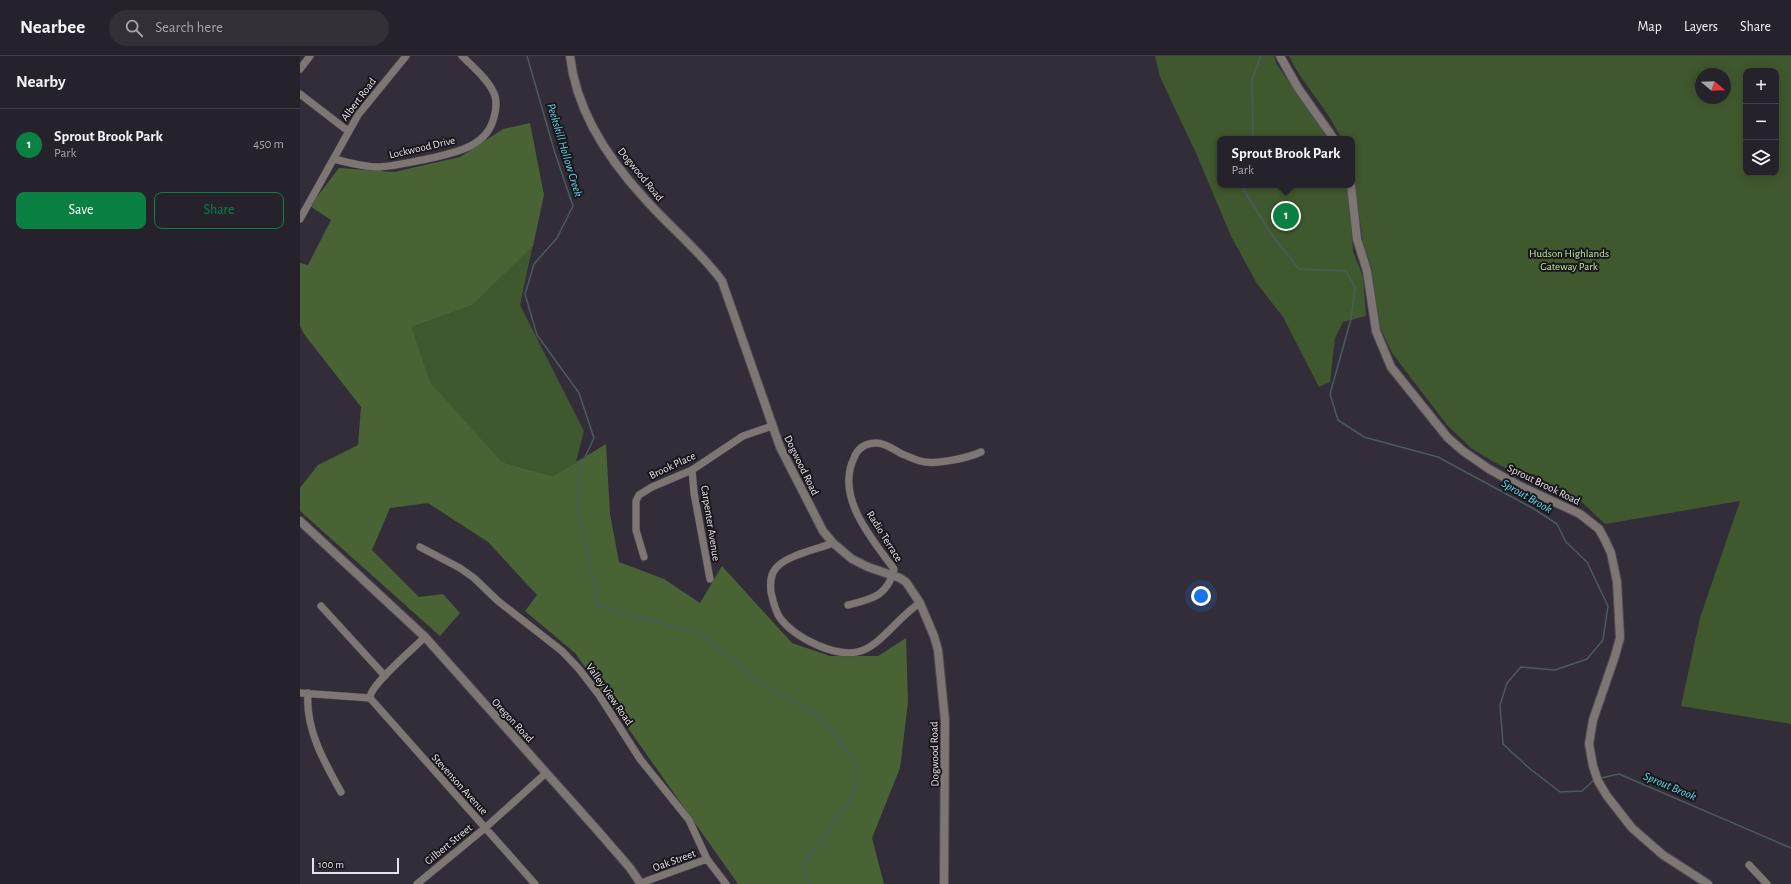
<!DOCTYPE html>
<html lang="en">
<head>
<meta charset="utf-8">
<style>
  :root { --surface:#26222b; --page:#322f37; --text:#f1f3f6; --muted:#a4a4a9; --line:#423f47; --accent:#0b8043 }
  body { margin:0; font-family:"Alegreya Sans",sans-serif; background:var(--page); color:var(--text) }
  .controls { position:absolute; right:12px; top:12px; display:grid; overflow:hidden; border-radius:8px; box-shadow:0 2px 10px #0003 }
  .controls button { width:36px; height:36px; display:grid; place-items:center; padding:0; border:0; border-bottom:1px solid var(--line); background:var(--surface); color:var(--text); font:20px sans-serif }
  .compass { position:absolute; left:1395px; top:12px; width:36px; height:36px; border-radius:50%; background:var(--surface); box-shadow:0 2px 10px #0003; rotate:109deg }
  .scale { position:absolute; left:12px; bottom:10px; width:87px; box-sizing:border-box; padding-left:4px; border:2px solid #e5e1e9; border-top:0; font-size:11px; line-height:14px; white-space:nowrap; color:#e5e1e9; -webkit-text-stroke:3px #1a171c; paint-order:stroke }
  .you { position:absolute; left:901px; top:540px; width:14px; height:14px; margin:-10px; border:3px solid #fff; border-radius:50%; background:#1a73e8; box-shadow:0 0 0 6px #1a73e833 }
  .badge { display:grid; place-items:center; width:26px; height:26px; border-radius:50%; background:var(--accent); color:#fff; font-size:13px; font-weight:700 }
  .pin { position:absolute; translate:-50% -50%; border:2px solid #fff; box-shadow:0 1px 4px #0006 }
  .popup { position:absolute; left:917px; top:80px; width:138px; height:52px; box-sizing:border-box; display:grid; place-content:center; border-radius:8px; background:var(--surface); filter:drop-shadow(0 1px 3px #0005); font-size:13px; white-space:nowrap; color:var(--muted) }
  .popup b { font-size:15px; color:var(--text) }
  .popup::after { content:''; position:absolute; left:50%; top:100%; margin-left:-8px; border:8px solid transparent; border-top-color:var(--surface) }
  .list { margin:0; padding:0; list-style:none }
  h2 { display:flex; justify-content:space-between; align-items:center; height:52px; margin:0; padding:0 16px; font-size:17px }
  h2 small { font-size:13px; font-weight:400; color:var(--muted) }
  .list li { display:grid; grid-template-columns:26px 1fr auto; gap:12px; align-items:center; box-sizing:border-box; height:72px; padding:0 16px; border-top:1px solid var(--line) }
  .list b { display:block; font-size:15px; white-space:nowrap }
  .list p { margin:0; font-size:13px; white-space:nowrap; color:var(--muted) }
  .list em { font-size:13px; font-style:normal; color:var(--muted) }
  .actions { display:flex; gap:8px; padding:12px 16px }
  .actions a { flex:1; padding:9px 0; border:1px solid var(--accent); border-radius:8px; text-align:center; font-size:14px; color:var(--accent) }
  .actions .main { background:var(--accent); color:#fff }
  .icon { flex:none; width:22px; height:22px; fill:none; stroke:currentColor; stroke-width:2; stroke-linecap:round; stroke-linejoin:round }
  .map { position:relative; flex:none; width:1491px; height:828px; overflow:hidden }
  header { display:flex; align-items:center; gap:24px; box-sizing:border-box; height:56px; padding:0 20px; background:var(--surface); border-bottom:1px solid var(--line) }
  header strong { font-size:19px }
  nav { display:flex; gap:22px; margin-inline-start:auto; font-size:14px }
  .search { width:280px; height:36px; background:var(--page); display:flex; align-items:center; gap:10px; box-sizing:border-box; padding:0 14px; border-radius:22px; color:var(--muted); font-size:15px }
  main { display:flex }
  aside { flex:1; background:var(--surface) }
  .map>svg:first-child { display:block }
  .green { fill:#40582e; fill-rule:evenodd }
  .forest { fill:#496334 }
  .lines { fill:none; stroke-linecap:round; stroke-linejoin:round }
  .stream { stroke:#4a5b60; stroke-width:1.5 }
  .minor-casing { stroke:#4f4a55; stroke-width:8 }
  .tertiary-casing { stroke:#4f4a55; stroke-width:10 }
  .minor { stroke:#7e7673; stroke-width:7 }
  .tertiary { stroke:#7e7673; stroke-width:8 }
  .labels { text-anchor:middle; stroke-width:4; stroke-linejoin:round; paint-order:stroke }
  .street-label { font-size:11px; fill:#e5e1e9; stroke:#1a171c }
  .park-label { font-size:11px; fill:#beea9f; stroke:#1a171c }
  .water-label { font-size:12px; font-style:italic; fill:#63d9eb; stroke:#1a171c }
</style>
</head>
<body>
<header>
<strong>Nearbee</strong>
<div class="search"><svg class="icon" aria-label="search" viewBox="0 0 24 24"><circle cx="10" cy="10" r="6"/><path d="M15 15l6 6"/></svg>Search here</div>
<nav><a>Map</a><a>Layers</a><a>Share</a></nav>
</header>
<main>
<aside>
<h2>Nearby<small></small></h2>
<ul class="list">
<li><span class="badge">1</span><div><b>Sprout Brook Park</b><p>Park</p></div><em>450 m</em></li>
</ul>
<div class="actions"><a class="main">Save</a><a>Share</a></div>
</aside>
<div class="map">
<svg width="1491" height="828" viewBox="0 0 1491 828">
  <rect width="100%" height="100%" fill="#332d39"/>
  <path class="green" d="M 855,0 L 974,0 L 976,7 L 1028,83 L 920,83 L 920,129 L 1048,129 L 1053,195 L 1063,221 L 1066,260 L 1043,266 L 1035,282 L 1030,326 L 1019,331 L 983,261 L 956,226 L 931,180 L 896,97 L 860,21 Z
    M 989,0 L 1491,0 L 1491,668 L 1381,650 L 1400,562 L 1440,445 L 1305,468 L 1283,447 L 1232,426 L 1192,405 L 1171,392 L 1147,369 L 1092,297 L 1079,269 L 1072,213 L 1064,192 L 1052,111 L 1052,83 L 1041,83 C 1029,53 1003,30 989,0 ZM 1446,15 L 1476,15 L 1476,117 L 1446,117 ZM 1401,18 L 1425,18 L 1425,42 L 1401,42 Z
    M 233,188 L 220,249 L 284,375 L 276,406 L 253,420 L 202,406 L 130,327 L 112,271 L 171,250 Z"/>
  <path class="forest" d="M 230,67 L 244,139 L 233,190 L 171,250 L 112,271 L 130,326 L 202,406 L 253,420 L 306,388 L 310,458 L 319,506 L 364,523 L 400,547 L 422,510 L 492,587 L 530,600 L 578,600 L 606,582 L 608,646 L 600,712 L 572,782 L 584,828 L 438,828 L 275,597 L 225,555 L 237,539 L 188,486 L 128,447 L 90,452 L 72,494 L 119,541 L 143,538 L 160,557 L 140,580 L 0,455 L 0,432 L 18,409 L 58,389 L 61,351 L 4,278 L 0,270 L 0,207 L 8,209 L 31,164 L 10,150 L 39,112 L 94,116 L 160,101 L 203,73 Z"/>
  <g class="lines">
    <path class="stream" d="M 227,0 L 255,97 L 273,150 L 257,182 L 234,208 L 225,238 L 237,279 L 279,337 L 294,382 L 280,412 L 277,450 L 299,550 L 401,578 L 456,624 L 519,660 L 558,709 L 554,739 L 504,807 L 509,828
      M 953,83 L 952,24 L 961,0
      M 945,129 L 944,134 L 971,178 L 999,213 L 1046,215 L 1055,231 L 1051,263 L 1030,338 L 1038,364 L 1064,381 L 1138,401 L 1234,453 L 1257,468 L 1266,486 L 1287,506 L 1308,550 L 1303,584 L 1287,603 L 1255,614 L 1221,611 L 1207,627 L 1200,649 L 1203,688 L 1229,712 L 1260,736 L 1282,735 L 1295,723
      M 1301,722 L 1319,718 L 1491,792"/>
    <g class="minor-casing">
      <path id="minor" d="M 0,13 L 10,0
        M 0,38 L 48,75
        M 34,103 C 49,107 64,111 79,111 C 95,110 111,106 127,103 C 153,97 187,92 194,61 C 196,54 197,47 195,40 C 190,25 173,11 162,0
        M 0,163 L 58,59 L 106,0
        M 392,414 L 394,437 L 410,523
        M 533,487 C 518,493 488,499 477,511 C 470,518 470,527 471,536 C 473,545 475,555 480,562 C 495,582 537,603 561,595 C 582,588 600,559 620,547
        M 120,491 L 160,512 L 174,522 L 198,545 L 262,595 L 279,613 L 299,639 L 340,703 L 389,764 L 407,803
        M 344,501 L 336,474 L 336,445 L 339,439 L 352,431 L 392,414 L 443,380 L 472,370
        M 548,549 C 572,543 588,540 594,513 C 572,483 535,441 554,402 C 558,391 566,387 577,387 C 586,387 594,394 602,398 C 610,401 617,405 625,406 C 639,408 668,402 681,396
        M 21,550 L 85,620
        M 0,637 L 70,642
        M 8,637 C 5,672 24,706 41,736
        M 70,642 L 235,828
        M 70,642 C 69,630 115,591 125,581
        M 1449,809 L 1467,828
        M 341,827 L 407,803 L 426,828
        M 117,828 L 185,772 L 246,717"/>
    </g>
    <g class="tertiary-casing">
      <path id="tertiary" d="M 270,0 C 276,54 309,104 345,143 C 370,171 400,195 422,225 L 480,391 L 523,475 L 533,487 L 552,503 L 568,511 L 600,522 L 606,526 L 620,547 L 634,580 L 638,594 L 645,664 L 644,828
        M 980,0 L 998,32 L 1034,83
        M 1051,129 L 1057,183 L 1067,215 L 1076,275 L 1091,311 L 1148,382 L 1163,395 L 1189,413 L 1218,429 L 1280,458 L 1299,473 L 1305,484 L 1311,497 L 1317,526 L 1320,582 L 1315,600 L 1293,664 L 1289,688 L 1293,710 L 1298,725 L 1307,740 L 1332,772 L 1363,799 L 1408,828
        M 0,465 L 125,581 L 298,775 L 330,812 L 341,828"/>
    </g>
    <use href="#minor" class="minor"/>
    <use href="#tertiary" class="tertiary"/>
  </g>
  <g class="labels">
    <g class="street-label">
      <text transform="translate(58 43) rotate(-53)" y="4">Albert Road</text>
      <text transform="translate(122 91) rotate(-13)" y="4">Lockwood Drive</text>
      <text transform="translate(341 118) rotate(51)" y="4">Dogwood Road</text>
      <text transform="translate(372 409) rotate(-25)" y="4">Brook Place</text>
      <text transform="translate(502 409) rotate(64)" y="4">Dogwood Road</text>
      <text transform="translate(1244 428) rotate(26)" y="4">Sprout Brook Road</text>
      <text transform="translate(411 467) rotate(81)" y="4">Carpenter Avenue</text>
      <text transform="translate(585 480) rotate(58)" y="4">Radio Terrace</text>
      <text transform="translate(310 638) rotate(55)" y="4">Valley View Road</text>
      <text transform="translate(213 664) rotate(47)" y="4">Oregon Road</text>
      <text transform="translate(634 698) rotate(-91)" y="4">Dogwood Road</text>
      <text transform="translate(160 728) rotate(48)" y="4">Stevenson Avenue</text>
      <text transform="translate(148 788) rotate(-39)" y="4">Gilbert Street</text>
      <text transform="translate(374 804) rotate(-20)" y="4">Oak Street</text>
    </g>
    <g class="park-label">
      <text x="1269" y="201">Hudson Highlands<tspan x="1269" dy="13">Gateway Park</tspan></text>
    </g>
    <g class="water-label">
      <text transform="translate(265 94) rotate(73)" y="4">Peekskill Hollow Creek</text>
      <text transform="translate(1227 440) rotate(30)" y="4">Sprout Brook</text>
      <text transform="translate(1370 730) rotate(23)" y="4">Sprout Brook</text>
    </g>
  </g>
</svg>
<div class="controls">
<button>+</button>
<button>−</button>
<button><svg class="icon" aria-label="layers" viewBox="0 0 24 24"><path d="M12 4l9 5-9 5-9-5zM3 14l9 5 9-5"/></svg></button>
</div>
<svg class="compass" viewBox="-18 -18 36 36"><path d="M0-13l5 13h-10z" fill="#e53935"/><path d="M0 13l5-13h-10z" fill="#a4a4a9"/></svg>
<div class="scale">100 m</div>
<div class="you"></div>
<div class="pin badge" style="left:986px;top:160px">1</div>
<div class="popup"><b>Sprout Brook Park</b>Park</div>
</div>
</main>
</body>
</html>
